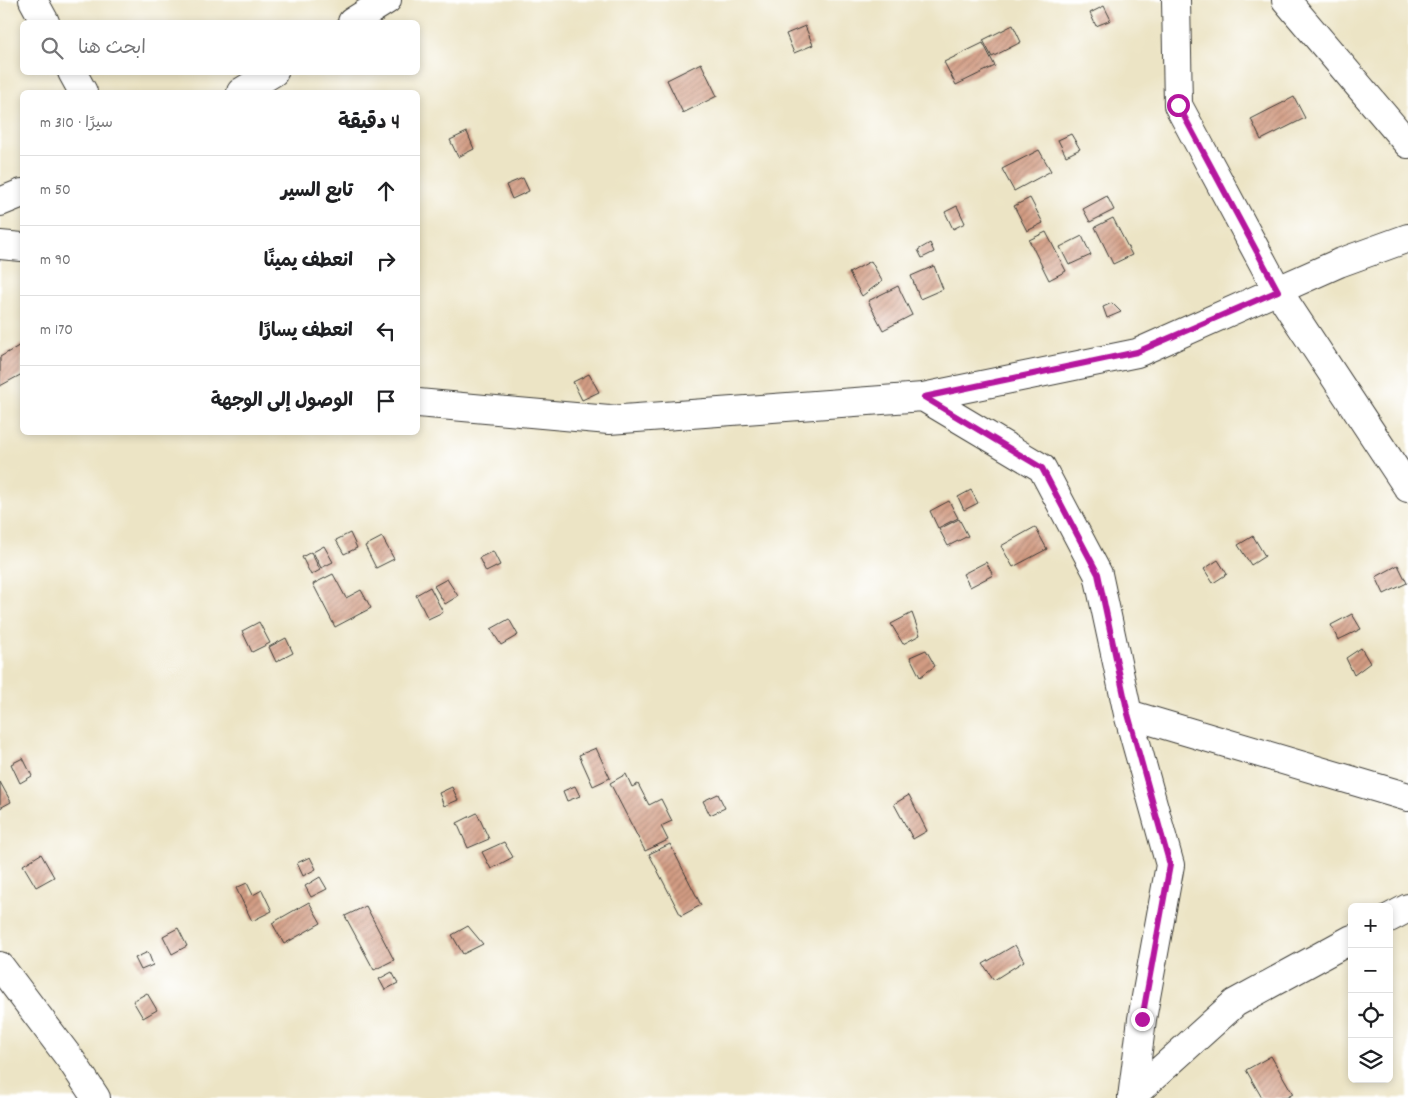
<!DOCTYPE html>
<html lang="ar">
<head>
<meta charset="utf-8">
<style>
  :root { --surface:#fff; --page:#f2f2f2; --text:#202124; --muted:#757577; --line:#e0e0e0 }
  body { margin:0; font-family:Dekko,"Playpen Sans Arabic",sans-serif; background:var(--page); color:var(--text); direction:rtl }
  .controls { position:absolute; right:15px; bottom:15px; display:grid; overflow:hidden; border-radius:8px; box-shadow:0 2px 8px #0003 }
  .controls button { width:45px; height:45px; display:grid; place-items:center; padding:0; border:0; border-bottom:1px solid var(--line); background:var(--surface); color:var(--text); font:25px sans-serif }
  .stop { position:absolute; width:15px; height:15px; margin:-11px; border:4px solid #b5179e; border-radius:50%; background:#fff }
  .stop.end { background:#b5179e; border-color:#fff; box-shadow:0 1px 5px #0008 }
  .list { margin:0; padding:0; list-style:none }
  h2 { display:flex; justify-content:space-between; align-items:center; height:65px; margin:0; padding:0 20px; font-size:21px }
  h2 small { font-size:16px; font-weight:400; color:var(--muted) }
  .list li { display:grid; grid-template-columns:32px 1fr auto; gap:15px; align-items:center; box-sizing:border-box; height:70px; padding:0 20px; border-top:1px solid var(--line) }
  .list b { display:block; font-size:19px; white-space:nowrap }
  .list em { font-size:16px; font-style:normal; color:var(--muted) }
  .icon { flex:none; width:28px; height:28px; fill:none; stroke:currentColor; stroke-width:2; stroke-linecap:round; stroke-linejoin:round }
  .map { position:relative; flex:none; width:1408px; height:1098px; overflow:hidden; direction:ltr }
  .search { position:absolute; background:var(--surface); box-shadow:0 2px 8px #0003; left:20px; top:20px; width:400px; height:55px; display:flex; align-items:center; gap:12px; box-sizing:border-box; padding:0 18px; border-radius:8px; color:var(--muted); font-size:19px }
  .panel { position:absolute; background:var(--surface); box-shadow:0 2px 8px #0003; left:20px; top:90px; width:400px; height:345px; border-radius:8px; direction:rtl }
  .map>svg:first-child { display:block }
  .building { fill:url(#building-hatch) }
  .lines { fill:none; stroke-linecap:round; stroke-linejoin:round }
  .minor-casing { stroke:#3b3a35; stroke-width:30 }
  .minor { stroke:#fff; stroke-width:28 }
  .route { stroke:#b5179e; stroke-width:6 }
</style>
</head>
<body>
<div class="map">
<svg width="1408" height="1098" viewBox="0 0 1408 1098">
  <defs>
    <pattern id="building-hatch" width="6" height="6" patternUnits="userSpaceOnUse" patternTransform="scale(1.25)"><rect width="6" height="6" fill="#d29c83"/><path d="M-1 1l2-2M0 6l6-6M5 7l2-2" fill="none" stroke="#aa7e6a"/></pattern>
  </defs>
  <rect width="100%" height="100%" fill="#fff"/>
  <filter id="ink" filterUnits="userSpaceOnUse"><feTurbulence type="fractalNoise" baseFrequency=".02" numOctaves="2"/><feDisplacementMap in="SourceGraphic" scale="10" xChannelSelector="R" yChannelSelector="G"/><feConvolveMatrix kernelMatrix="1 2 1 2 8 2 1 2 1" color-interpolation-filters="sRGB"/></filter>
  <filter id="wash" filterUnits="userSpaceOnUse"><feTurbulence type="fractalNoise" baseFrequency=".0096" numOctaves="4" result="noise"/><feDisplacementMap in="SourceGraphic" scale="20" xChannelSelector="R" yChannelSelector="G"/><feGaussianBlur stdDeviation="1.12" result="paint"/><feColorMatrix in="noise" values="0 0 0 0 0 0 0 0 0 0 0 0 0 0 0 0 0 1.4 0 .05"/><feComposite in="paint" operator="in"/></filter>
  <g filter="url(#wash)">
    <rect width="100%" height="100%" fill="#ece4c5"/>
    <g id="blocks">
      <path class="building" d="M 1104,6 L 1111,20 L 1096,26 L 1090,13 Z
        M 1013,25 L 1021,42 L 992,57 L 983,40 Z
        M 805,26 L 813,45 L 794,53 L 786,34 Z
        M 983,43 L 995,66 L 956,85 L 944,62 Z
        M 701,63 L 717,96 L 683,113 L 667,80 Z
        M 1294,97 L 1305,118 L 1261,140 L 1251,119 Z
        M 467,132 L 474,149 L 458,157 L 450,140 Z
        M 1071,134 L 1080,149 L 1066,156 L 1058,140 Z
        M 1039,150 L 1051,171 L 1014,191 L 1002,169 Z
        M 523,178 L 529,191 L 512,199 L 506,185 Z
        M 1107,196 L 1114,210 L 1090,222 L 1083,209 Z
        M 1030,198 L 1043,223 L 1027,231 L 1014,206 Z
        M 957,206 L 965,223 L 953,229 L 945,212 Z
        M 1113,218 L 1132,255 L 1113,264 L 1095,227 Z
        M 1046,232 L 1066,271 L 1049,280 L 1029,240 Z
        M 1082,236 L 1091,255 L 1069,265 L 1060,247 Z
        M 930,243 L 934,252 L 922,258 L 918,250 Z
        M 871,261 L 882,281 L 862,296 L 849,273 Z
        M 934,266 L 943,289 L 920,299 L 911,276 Z
        M 898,286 L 912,315 L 883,330 L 868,301 Z
        M 1112,303 L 1121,312 L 1107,318 L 1103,307 Z
        M 22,344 L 22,374 L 0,386 L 0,357 Z
        M 589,374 L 599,392 L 582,400 L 573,382 Z
        M 971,490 L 978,503 L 964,510 L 958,497 Z
        M 949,501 L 958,518 L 938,528 L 930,511 Z
        M 959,519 L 968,536 L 948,546 L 939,529 Z
        M 1035,527 L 1047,549 L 1013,567 L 1001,546 Z
        M 350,533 L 357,548 L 344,554 L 336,540 Z
        M 1253,536 L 1265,556 L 1251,565 L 1238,545 Z
        M 382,537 L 394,559 L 376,568 L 365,546 Z
        M 324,546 L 333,562 L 321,568 L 313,552 Z
        M 493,551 L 500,565 L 486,572 L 479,558 Z
        M 311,552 L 320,570 L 311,575 L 302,557 Z
        M 1218,560 L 1227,574 L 1213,583 L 1204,569 Z
        M 986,562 L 993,575 L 970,587 L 963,574 Z
        M 1398,565 L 1407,583 L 1384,594 L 1376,577 Z
        M 333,574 L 346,598 L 361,590 L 371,608 L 335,627 L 313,584 Z
        M 447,579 L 458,596 L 445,604 L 434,586 Z
        M 430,587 L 443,612 L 428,619 L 416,595 Z
        M 912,613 L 920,635 L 903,644 L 891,624 Z
        M 1352,614 L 1361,629 L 1338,640 L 1331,625 Z
        M 509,619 L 518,635 L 501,645 L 491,629 Z
        M 259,622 L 270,643 L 252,652 L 242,631 Z
        M 286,638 L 293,653 L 276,662 L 269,647 Z
        M 1361,648 L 1370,663 L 1354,675 L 1346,658 Z
        M 926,650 L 935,666 L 920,677 L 910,657 Z
        M 596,748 L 610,778 L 593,786 L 579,755 Z
        M 23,758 L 32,776 L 20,783 L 11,764 Z
        M 626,774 L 632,787 L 638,784 L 649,805 L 661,799 L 672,821 L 661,826 L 668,840 L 645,851 L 610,783 Z
        M 0,782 L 11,802 L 0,808 Z
        M 575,786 L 580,796 L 567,801 L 563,791 Z
        M 452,787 L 458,800 L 444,806 L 439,793 Z
        M 718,794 L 725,808 L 710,815 L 703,801 Z
        M 909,795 L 927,831 L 913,839 L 894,804 Z
        M 477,813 L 489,839 L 468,848 L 457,823 Z
        M 504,842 L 513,857 L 491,869 L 482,852 Z
        M 670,844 L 701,905 L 681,916 L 649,854 Z
        M 41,854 L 54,877 L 36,887 L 23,865 Z
        M 310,857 L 316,869 L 303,876 L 297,863 Z
        M 320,877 L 327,889 L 311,897 L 305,886 Z
        M 247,883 L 253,895 L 262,890 L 272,911 L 252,921 L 236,888 Z
        M 309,902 L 321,923 L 284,944 L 272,923 Z
        M 366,906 L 394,960 L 374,970 L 345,916 Z
        M 468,926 L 483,944 L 463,954 L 452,935 Z
        M 178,928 L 187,946 L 172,954 L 163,936 Z
        M 1015,945 L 1024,961 L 994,980 L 983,964 Z
        M 148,952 L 153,965 L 141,970 L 135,958 Z
        M 392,972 L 398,983 L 385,990 L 379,979 Z
        M 147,993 L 157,1010 L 143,1018 L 133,1001 Z
        M 1271,1056 L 1293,1094 L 1286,1098 L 1262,1098 L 1246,1070 Z"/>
    </g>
  </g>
  <g filter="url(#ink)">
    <use href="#blocks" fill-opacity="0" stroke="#3b3a35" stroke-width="1"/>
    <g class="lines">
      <g class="minor-casing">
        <path id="minor" d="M 33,0 L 45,22
          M 1176,0 L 1178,105 L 1278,291 L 1408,488
          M 1286,0 L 1408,144
          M 352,22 L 387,0
          M 72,72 L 83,92
          M 241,92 L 274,72
          M 0,202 L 22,193
          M 0,245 L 22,247
          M 923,397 L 1137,353 L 1339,263 L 1408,238
          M 418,403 L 609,420 L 923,397 L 1042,468 L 1098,574 L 1128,714 L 1170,865 L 1142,1019 L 1132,1098
          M 1128,714 L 1408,797
          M 1389,918 L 1408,908
          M 0,966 L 71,1060 L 96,1098
          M 1132,1096 L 1235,1003 L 1352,939"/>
      </g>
      <use href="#minor" class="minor"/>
    </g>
  </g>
  <g class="lines" filter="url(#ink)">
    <path class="route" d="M 1142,1019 L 1170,865 L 1128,714 L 1098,574 L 1042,468 L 924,397 L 1137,352 L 1278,291 L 1178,105"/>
  </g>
</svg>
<div class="controls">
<button>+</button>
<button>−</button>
<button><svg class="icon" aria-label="locate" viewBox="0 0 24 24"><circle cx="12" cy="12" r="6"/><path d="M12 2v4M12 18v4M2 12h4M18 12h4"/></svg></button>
<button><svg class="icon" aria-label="layers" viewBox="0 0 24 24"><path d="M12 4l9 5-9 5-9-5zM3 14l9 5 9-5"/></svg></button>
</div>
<div class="stop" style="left:1178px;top:105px"></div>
<div class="stop end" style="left:1142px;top:1019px"></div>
<div class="search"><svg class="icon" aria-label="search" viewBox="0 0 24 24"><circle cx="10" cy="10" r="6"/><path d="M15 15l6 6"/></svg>ابحث هنا</div>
<section class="panel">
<h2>4 دقيقة<small>سيرًا · 310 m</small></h2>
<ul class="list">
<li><svg class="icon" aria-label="ahead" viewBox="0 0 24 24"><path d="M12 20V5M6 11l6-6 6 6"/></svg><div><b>تابع السير</b></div><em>50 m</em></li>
<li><svg class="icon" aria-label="right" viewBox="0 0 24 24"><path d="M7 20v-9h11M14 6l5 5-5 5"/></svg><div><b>انعطف يمينًا</b></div><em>90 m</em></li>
<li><svg class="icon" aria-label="left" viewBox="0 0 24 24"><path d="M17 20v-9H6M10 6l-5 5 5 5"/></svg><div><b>انعطف يسارًا</b></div><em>170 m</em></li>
<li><svg class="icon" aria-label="arrive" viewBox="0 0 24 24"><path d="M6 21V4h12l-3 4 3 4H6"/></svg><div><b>الوصول إلى الوجهة</b></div></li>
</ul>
</section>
</div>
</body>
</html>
